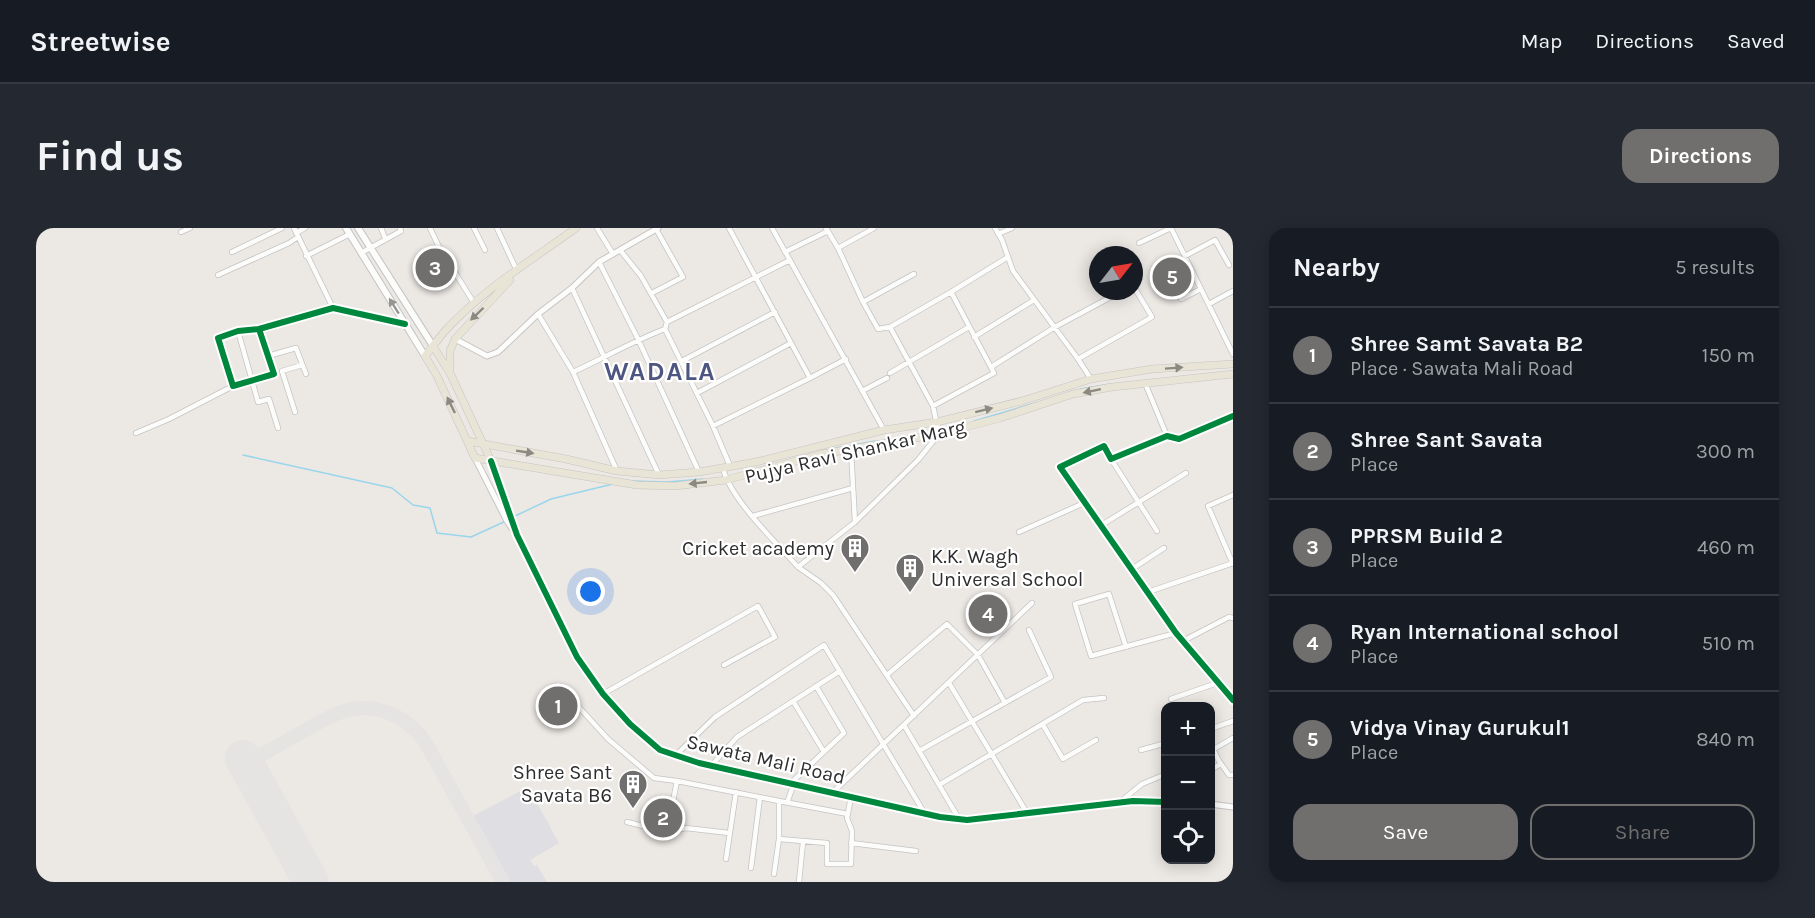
<!DOCTYPE html>
<html lang="en">
<head>
<meta charset="utf-8">
<style>
  :root { --surface:#171b24; --page:#242831; --text:#f1f3f6; --muted:#9ea1a6; --line:#363941; --accent:#706f6e }
  body { margin:0; font-family:Karla,sans-serif; background:var(--page); color:var(--text) }
  .controls { position:absolute; right:18px; bottom:18px; display:grid; overflow:hidden; border-radius:12px; box-shadow:0 3px 15px #0003 }
  .controls button { width:54px; height:54px; display:grid; place-items:center; padding:0; border:0; border-bottom:2px solid var(--line); background:var(--surface); color:var(--text); font:30px sans-serif }
  .compass { position:absolute; left:1053px; top:18px; width:54px; height:54px; border-radius:50%; background:var(--surface); box-shadow:0 3px 15px #0003; rotate:59deg }
  .you { position:absolute; left:555px; top:364px; width:21px; height:21px; margin:-15px; border:4px solid #fff; border-radius:50%; background:#1a73e8; box-shadow:0 0 0 9px #1a73e833 }
  .badge { display:grid; place-items:center; width:39px; height:39px; border-radius:50%; background:var(--accent); color:#fff; font-size:20px; font-weight:700 }
  .pin { position:absolute; translate:-50% -50%; border:3px solid #fff; box-shadow:0 2px 6px #0006 }
  .list { margin:0; padding:0; list-style:none }
  h2 { display:flex; justify-content:space-between; align-items:center; height:78px; margin:0; padding:0 24px; font-size:26px }
  h2 small { font-size:20px; font-weight:400; color:var(--muted) }
  .list li { display:grid; grid-template-columns:39px 1fr auto; gap:18px; align-items:center; box-sizing:border-box; height:96px; padding:0 24px; border-top:2px solid var(--line) }
  .list b { display:block; font-size:22px; white-space:nowrap }
  .list p { margin:0; font-size:20px; white-space:nowrap; color:var(--muted) }
  .list em { font-size:20px; font-style:normal; color:var(--muted) }
  .actions { display:flex; gap:12px; padding:18px 24px }
  .actions a { flex:1; padding:14px 0; border:2px solid var(--accent); border-radius:18px; text-align:center; font-size:21px; color:var(--accent) }
  .actions .main { background:var(--accent); color:#fff }
  .icon { flex:none; width:33px; height:33px; fill:none; stroke:currentColor; stroke-width:2; stroke-linecap:round; stroke-linejoin:round }
  .map { position:relative; flex:none; width:1197px; height:654px; overflow:hidden; border-radius:18px }
  header { display:flex; align-items:center; gap:36px; box-sizing:border-box; height:84px; padding:0 30px; background:var(--surface); border-bottom:2px solid var(--line) }
  header strong { font-size:28px }
  nav { display:flex; gap:33px; margin-inline-start:auto; font-size:21px }
  .intro { display:flex; align-items:center; justify-content:space-between; box-sizing:border-box; height:144px; padding:0 36px }
  h1 { margin:0; font-size:42px }
  .button { padding:15px 27px; border-radius:18px; background:var(--accent); color:#fff; font-size:21px; font-weight:700 }
  main { display:flex; gap:36px; padding:0 36px }
  aside { flex:1; background:var(--surface); border-radius:18px; box-shadow:0 3px 15px #0003 }
  .map>svg:first-child { display:block }
  .airport { fill:#dfdee2 }
  .lines { fill:none; stroke-linecap:round; stroke-linejoin:round }
  .stream { stroke:#99d6ec; stroke-width:1.5 }
  .taxiway { stroke:#e6e4e2; stroke-width:14 }
  .runway { stroke:#e6e4e2; stroke-width:36 }
  .minor-casing { stroke:#c5c4c5; stroke-width:6 }
  .tertiary-casing { stroke:#c5c4c5; stroke-width:7 }
  .secondary-casing { stroke:#c5c4c5; stroke-width:8 }
  .primary-casing { stroke:#c6c5c4; stroke-width:8 }
  .minor { stroke:#fcfcfb; stroke-width:4.5 }
  .tertiary { stroke:#fcfcfb; stroke-width:5 }
  .secondary { stroke:#fcfcfb; stroke-width:6 }
  .primary { stroke:#e8e4d6; stroke-width:7 }
  .cycleway-casing { stroke:#fff; stroke-width:10 }
  .cycleway { stroke:#00873e; stroke-width:6 }
  .oneway { fill:#959594 }
  .oneway2 { fill:#8b8982 }
  .labels { text-anchor:middle; stroke-width:4.5; stroke-linejoin:round; paint-order:stroke }
  .street-label { font-size:20px; fill:#2e2e2e; stroke:#fff }
  .poi-label { font-size:20px; fill:#2e2e2e; stroke:#fff; text-anchor:end }
  .district-label { font-size:26px; font-weight:bold; letter-spacing:1.5px; fill:#4d5680; stroke:#fff }
</style>
</head>
<body>
<header>
<strong>Streetwise</strong>
<nav><a>Map</a><a>Directions</a><a>Saved</a></nav>
</header>
<div class="intro"><h1>Find us</h1><a class="button">Directions</a></div>
<main>
<div class="map">
<svg width="1197" height="654" viewBox="0 0 1197 654">
  <rect width="100%" height="100%" fill="#ece8e4"/>
  <path class="airport" d="M 492,559 L 523,615 L 494,632 L 498,638 L 501,637 L 511,654 L 473,654 L 437,588 Z"/>
  <g class="lines">
    <path class="stream" d="M 1044,161 L 1075,156
      M 938,193 L 999,175
      M 800,220 L 839,213
      M 207,227 L 356,260 L 377,277 L 394,280 L 401,305 L 435,309 L 470,293
      M 597,253 L 631,254 L 667,251
      M 477,289 L 515,271 L 577,256"/>
    <path class="taxiway" d="M 210,535 C 229,525 248,514 266,504 C 278,497 290,490 303,485 C 335,472 368,486 388,512 L 467,654"/>
    <path class="runway" d="M 207,530 L 275,654"/>
    <g class="minor-casing">
      <path id="minor" d="M 258,0 L 297,80
        M 345,0 L 349,10
        M 394,0 L 403,19 L 438,75
        M 438,0 L 449,22
        M 461,0 L 481,43
        M 561,0 L 577,26
        M 693,0 L 774,150 L 810,131
        M 736,0 L 848,202
        M 790,0 L 802,20 L 838,0
        M 959,0 L 966,12 L 977,43 L 1042,131 L 1055,151
        M 145,4 L 154,0
        M 260,5 L 269,0
        M 962,6 L 976,0
        M 1103,15 L 1135,0 L 1197,126
        M 802,20 L 827,74 L 878,46
        M 584,22 L 605,48 L 631,94 L 754,32
        M 196,24 L 246,0
        M 749,24 L 792,3
        M 325,25 L 365,3 L 364,0
        M 270,28 L 314,6
        M 1149,28 L 1179,12 L 1193,37
        M 563,34 L 602,111 L 663,244
        M 182,47 L 253,15 L 262,9
        M 536,60 L 623,247
        M 915,64 L 972,29
        M 616,65 L 647,49 L 620,1
        M 1145,71 L 1165,61
        M 1173,76 L 1197,63
        M 502,86 L 537,144 L 581,243
        M 631,94 L 629,101 L 677,198 L 694,238
        M 854,99 L 915,64 L 958,145 L 897,178
        M 223,101 L 202,103 L 182,110 L 197,158 L 238,146 L 223,101 L 297,80 L 369,96
        M 202,103 L 222,174 L 233,171 L 242,200
        M 938,109 L 998,72
        M 232,128 L 260,120 L 270,146
        M 1042,131 L 1116,89 L 1098,59
        M 646,133 L 739,84
        M 955,139 L 1019,99 L 1086,63
        M 537,144 C 568,130 597,113 629,101
        M 854,145 L 933,99
        M 1109,155 L 1131,208
        M 826,163 L 851,150
        M 661,165 L 755,115
        M 259,184 L 246,143 L 266,137
        M 1197,188 L 1143,211 L 1131,208 L 1075,231 L 1068,218 L 1024,239 L 1140,405 L 1197,472
        M 677,198 L 774,150
        M 100,205 L 133,191 L 197,158
        M 1075,231 L 1121,303
        M 687,240 C 694,271 740,314 762,339 L 819,294 L 815,222
        M 717,288 L 817,260
        M 819,294 L 882,232 L 903,206 L 897,178 L 854,99 L 842,101 L 827,74
        M 1064,298 L 1150,245
        M 983,304 L 1048,275
        M 1197,336 L 1172,278 L 1197,267
        M 762,339 L 785,355 L 797,367 L 878,488
        M 1096,341 L 1128,320
        M 1112,364 L 1197,335
        M 1147,413 L 1193,389 L 1197,390
        M 1090,419 L 1073,366 L 1039,376 L 1055,428 L 1140,405
        M 851,447 L 911,396 L 942,427 L 969,475
        M 913,455 L 991,585
        M 567,466 L 722,378 L 739,409 L 688,437
        M 1135,471 L 1184,454
        M 757,473 L 788,524
        M 540,476 L 572,511 L 618,550 L 641,553
        M 868,497 L 923,591
        M 1007,497 L 1027,531 L 1060,512
        M 1174,501 L 1197,493
        M 1177,521 L 1183,533 L 1193,547 L 1197,547
        M 1105,522 L 1130,515
        M 1176,522 L 1197,510
        M 883,523 L 1015,449 L 993,402
        M 640,527 L 679,489 L 788,417 L 889,586
        M 675,538 L 701,509 L 804,443
        M 1174,542 L 1185,536
        M 756,554 L 808,505 L 780,458
        M 903,557 L 1047,472 L 1068,470
        M 797,564 L 996,375
        M 1084,574 L 1106,556 L 1130,546
        M 751,575 L 758,555
        M 812,586 L 743,573 L 743,611 L 791,615 L 791,636 L 815,636 L 816,603 L 811,590 L 815,569
        M 591,594 L 631,604 L 650,600 L 693,605
        M 631,604 L 641,553 L 743,573
        M 815,615 L 880,623
        M 690,631 L 700,564
        M 715,640 L 724,569
        M 738,646 L 743,611
        M 763,654 L 767,614"/>
    </g>
    <g class="tertiary-casing">
      <path id="tertiary" d="M 419,111 L 451,128 L 462,124 L 502,86 L 536,60 L 563,34 L 622,0
        M 439,230 L 471,293 L 478,303
        M 455,233 L 481,307 L 541,429 L 567,466 L 594,496 L 624,522 L 663,535 L 904,589 L 931,592 L 1097,573 L 1130,574
        M 1174,576 L 1197,579"/>
    </g>
    <g class="secondary-casing">
      <path id="secondary" d="M 310,0 L 389,128
        M 322,0 L 397,118"/>
    </g>
    <g class="primary-casing">
      <path id="primary" d="M 540,0 C 496,32 446,62 409,103 C 402,111 396,120 389,128 L 401,148 L 439,230 L 601,257 L 639,258 L 690,252 L 786,226 L 903,206 L 964,190 L 1037,166 L 1076,159 L 1197,146
        M 397,118 L 413,144
        M 432,213 L 530,231 L 581,243 L 623,247 L 663,244 L 720,234 L 848,202 L 901,194 L 986,173 L 1055,151 L 1116,141 L 1197,136
        M 455,233 L 414,145 L 414,123 L 419,111 L 474,52"/>
    </g>
    <use href="#minor" class="minor"/>
    <use href="#tertiary" class="tertiary"/>
    <use href="#secondary" class="secondary"/>
    <use href="#primary" class="primary"/>
    <g class="cycleway-casing">
      <path id="cycleway" d="M 223,101 L 202,103 L 182,110 L 197,158 L 238,146 L 223,101 L 297,80 L 369,96
        M 1197,188 L 1143,211 L 1131,208 L 1075,231 L 1068,218 L 1024,239 L 1140,405 L 1197,472
        M 455,233 L 481,307 L 541,429 L 567,466 L 594,496 L 624,522 L 663,535 L 904,589 L 931,592 L 1097,573 L 1130,574"/>
    </g>
    <use href="#cycleway" class="cycleway"/>
  </g>
  <defs><path id="oneway-solid" d="M-6-.8H1V-3.2L6.5 0L1 3.2V.8H-6Z" transform="scale(1.5)"/></defs>
  <use class="oneway" href="#oneway-solid" transform="translate(358 78) rotate(-122)"/>
  <g class="oneway2">
    <use href="#oneway-solid" transform="translate(441 86) rotate(136)"/>
    <use href="#oneway-solid" transform="translate(1138 140) rotate(-4)"/>
    <use href="#oneway-solid" transform="translate(1056 163) rotate(168)"/>
    <use href="#oneway-solid" transform="translate(415 177) rotate(-116)"/>
    <use href="#oneway-solid" transform="translate(948 182) rotate(-14)"/>
    <use href="#oneway-solid" transform="translate(489 224) rotate(9)"/>
    <use href="#oneway-solid" transform="translate(662 255) rotate(174)"/>
  </g>
  <defs>
    <g id="building-pin" transform="scale(1.5)"><path d="M0 17L-7.5 6A9.5 9.5 0 1 1 7.5 6Z" fill="#706f6e" stroke="#fff"/><path d="M-4-6H4V6H1V3H-1V6H-4ZM-2.5-4.3h1.7v1.8h-1.7ZM.8-4.3h1.7v1.8H.8ZM-2.5-1h1.7V.8h-1.7ZM.8-1h1.7V.8H.8Z" fill="#fff"/></g>
  </defs>
  <g fill-rule="evenodd">
    <use href="#building-pin" x="819" y="320"/>
    <use href="#building-pin" x="874" y="340"/>
    <use href="#building-pin" x="597" y="556"/>
  </g>
  <g class="labels">
    <g class="street-label">
      <text transform="translate(819 223) rotate(-13)" y="7">Pujya Ravi Shankar Marg</text>
      <text transform="translate(730 531) rotate(13)" y="7">Sawata Mali Road</text>
    </g>
    <g class="poi-label">
      <text x="798" y="327">Cricket academy</text>
      <text x="895" y="335" text-anchor="start">K.K. Wagh<tspan x="895" dy="23">Universal School</tspan></text>
      <text x="576" y="551">Shree Sant<tspan x="576" dy="23">Savata B6</tspan></text>
    </g>
    <g class="district-label">
      <text x="624" y="152">WADALA</text>
    </g>
  </g>
</svg>
<div class="controls">
<button>+</button>
<button>−</button>
<button><svg class="icon" aria-label="locate" viewBox="0 0 24 24"><circle cx="12" cy="12" r="6"/><path d="M12 2v4M12 18v4M2 12h4M18 12h4"/></svg></button>
</div>
<svg class="compass" viewBox="-18 -18 36 36"><path d="M0-13l5 13h-10z" fill="#e53935"/><path d="M0 13l5-13h-10z" fill="#9ea1a6"/></svg>
<div class="you"></div>
<div class="pin badge" style="left:522px;top:478px">1</div>
<div class="pin badge" style="left:627px;top:590px">2</div>
<div class="pin badge" style="left:399px;top:40px">3</div>
<div class="pin badge" style="left:952px;top:386px">4</div>
<div class="pin badge" style="left:1136px;top:49px">5</div>
</div>
<aside>
<h2>Nearby<small>5 results</small></h2>
<ul class="list">
<li><span class="badge">1</span><div><b>Shree Samt Savata B2</b><p>Place · Sawata Mali Road</p></div><em>150 m</em></li>
<li><span class="badge">2</span><div><b>Shree Sant Savata</b><p>Place</p></div><em>300 m</em></li>
<li><span class="badge">3</span><div><b>PPRSM Build 2</b><p>Place</p></div><em>460 m</em></li>
<li><span class="badge">4</span><div><b>Ryan International school</b><p>Place</p></div><em>510 m</em></li>
<li><span class="badge">5</span><div><b>Vidya Vinay Gurukul1</b><p>Place</p></div><em>840 m</em></li>
</ul>
<div class="actions"><a class="main">Save</a><a>Share</a></div>
</aside>
</main>
</body>
</html>
